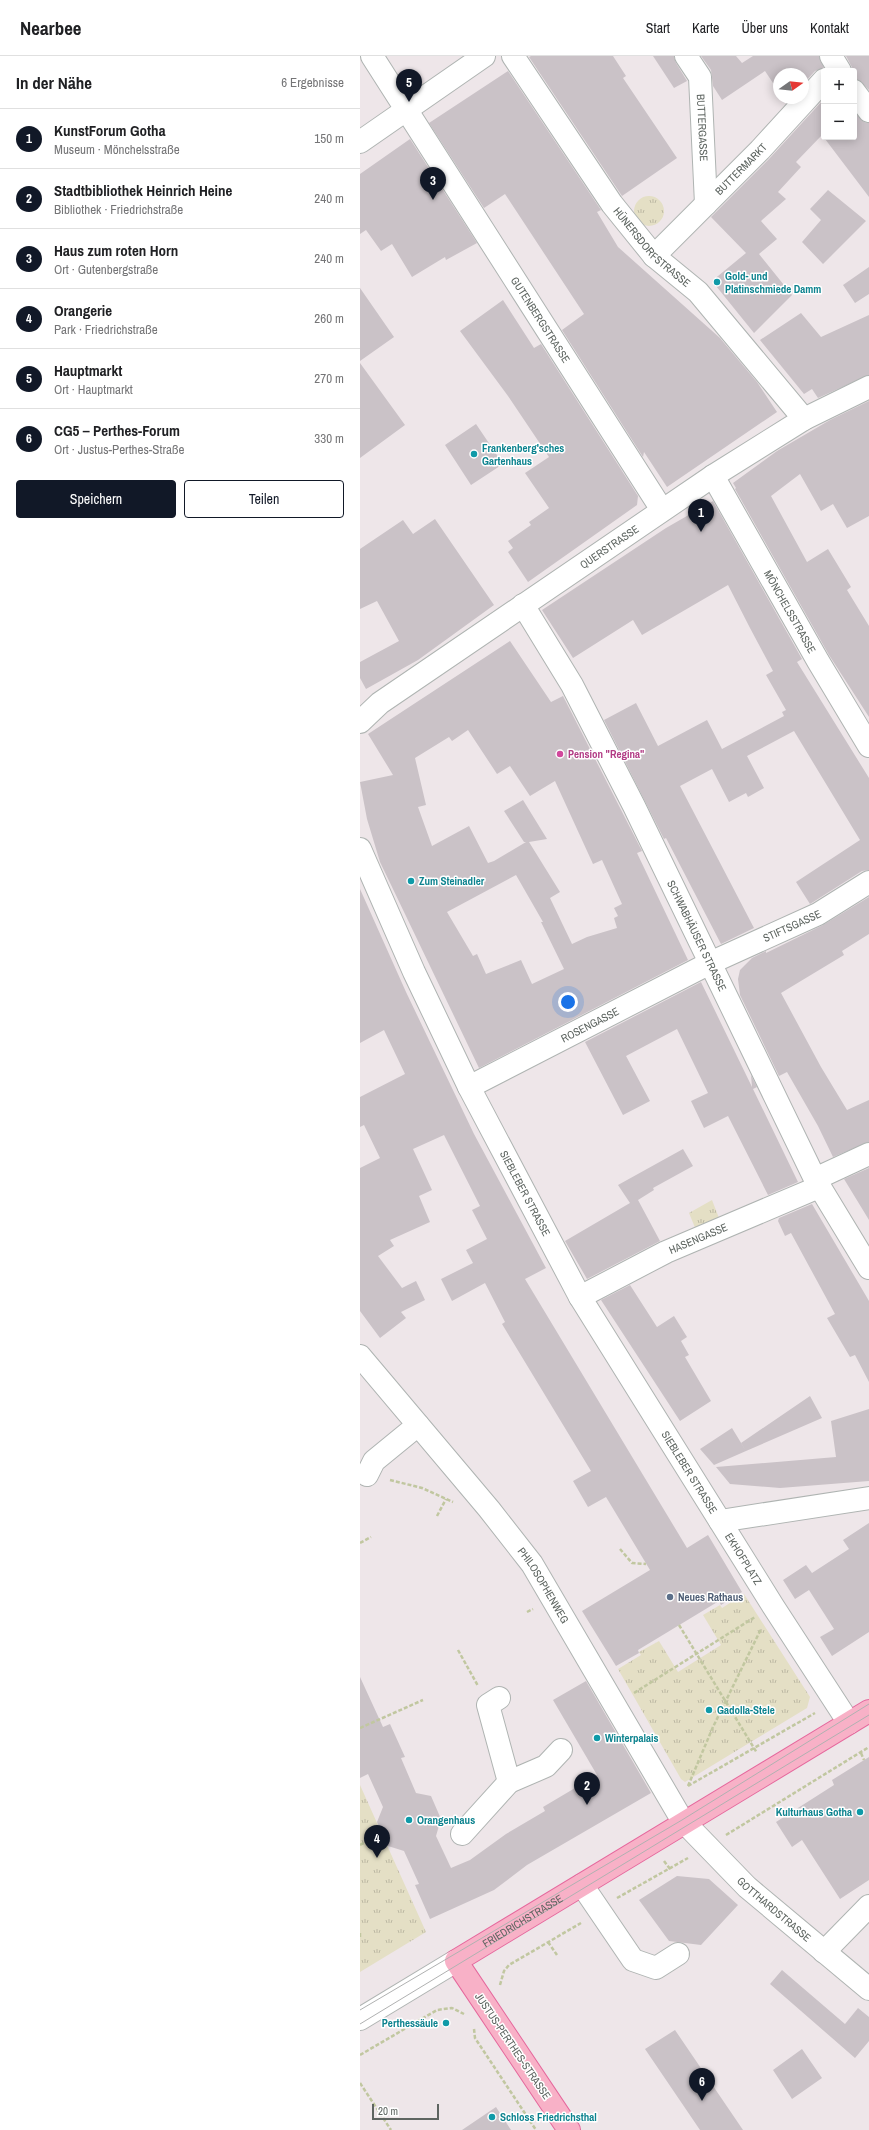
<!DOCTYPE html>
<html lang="de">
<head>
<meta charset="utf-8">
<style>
  :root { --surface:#fff; --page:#f2f2f2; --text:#202124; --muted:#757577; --line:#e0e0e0; --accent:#111827 }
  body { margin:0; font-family:"Archivo Narrow",sans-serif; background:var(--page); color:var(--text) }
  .controls { position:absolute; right:12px; top:12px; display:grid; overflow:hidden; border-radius:4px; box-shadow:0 2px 10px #0003 }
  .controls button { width:36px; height:36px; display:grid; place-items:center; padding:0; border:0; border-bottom:1px solid var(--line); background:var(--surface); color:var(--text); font:20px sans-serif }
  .compass { position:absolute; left:413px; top:12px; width:36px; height:36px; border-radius:50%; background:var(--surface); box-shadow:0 2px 10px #0003; rotate:75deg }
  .scale { position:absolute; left:12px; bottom:10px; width:67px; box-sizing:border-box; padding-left:4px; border:2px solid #5e6561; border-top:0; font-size:11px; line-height:14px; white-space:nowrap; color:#5e6561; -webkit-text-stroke:3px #fff; paint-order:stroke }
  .you { position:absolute; left:208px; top:946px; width:14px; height:14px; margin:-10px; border:3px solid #fff; border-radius:50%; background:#1a73e8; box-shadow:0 0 0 6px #1a73e833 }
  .badge { display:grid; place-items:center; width:26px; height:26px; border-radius:50%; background:var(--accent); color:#fff; font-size:13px; font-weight:700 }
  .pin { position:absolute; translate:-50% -33px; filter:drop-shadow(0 1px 2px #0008) }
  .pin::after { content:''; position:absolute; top:21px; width:14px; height:12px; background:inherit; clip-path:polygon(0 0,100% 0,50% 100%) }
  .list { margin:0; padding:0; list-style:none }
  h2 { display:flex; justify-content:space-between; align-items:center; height:52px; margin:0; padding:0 16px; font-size:17px }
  h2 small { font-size:13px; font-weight:400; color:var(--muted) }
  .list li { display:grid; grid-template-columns:26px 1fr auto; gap:12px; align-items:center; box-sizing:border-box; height:60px; padding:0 16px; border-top:1px solid var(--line) }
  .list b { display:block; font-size:15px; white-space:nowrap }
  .list p { margin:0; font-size:13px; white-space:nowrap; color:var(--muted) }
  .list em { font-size:13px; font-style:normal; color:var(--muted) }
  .actions { display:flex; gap:8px; padding:12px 16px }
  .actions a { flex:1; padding:9px 0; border:1px solid var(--accent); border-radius:4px; text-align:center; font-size:14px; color:var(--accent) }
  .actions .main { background:var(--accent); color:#fff }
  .map { position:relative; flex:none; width:509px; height:2074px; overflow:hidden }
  header { display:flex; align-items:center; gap:24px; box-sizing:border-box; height:56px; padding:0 20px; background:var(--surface); border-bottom:1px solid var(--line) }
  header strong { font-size:19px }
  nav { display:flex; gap:22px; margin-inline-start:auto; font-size:14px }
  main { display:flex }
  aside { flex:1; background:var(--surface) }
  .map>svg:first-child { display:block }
  .grass { fill:url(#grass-tufts) }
  .building { fill:#cac2c7; fill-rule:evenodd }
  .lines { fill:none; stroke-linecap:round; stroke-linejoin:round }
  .minor-casing { stroke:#afb4b2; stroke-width:24 }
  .major-casing { stroke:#e5689d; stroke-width:24 }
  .path { stroke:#c1c7a0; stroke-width:2.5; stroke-dasharray:4 2; stroke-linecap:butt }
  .minor { stroke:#fff; stroke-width:22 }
  .major { stroke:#f8b1c7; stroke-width:22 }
  .tram { stroke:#b0b1b1; stroke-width:1 }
  .culture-dot { fill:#0f9aa8; stroke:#fff; stroke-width:1.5 }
  .hotel-dot { fill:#d1479c; stroke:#fff; stroke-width:1.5 }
  .service-dot { fill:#5c6f8a; stroke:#fff; stroke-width:1.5 }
  .labels { text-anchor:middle; stroke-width:3; stroke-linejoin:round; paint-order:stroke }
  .street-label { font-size:11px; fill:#5e6561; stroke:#fff }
  .culture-label { font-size:11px; font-weight:bold; fill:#0d838f; stroke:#fff; text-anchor:start }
  .hotel-label { font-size:11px; font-weight:bold; fill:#b23c85; stroke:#fff; text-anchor:start }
  .service-label { font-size:11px; font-weight:bold; fill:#4e5e75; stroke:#fff; text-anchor:start }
</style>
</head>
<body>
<header>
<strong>Nearbee</strong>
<nav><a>Start</a><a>Karte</a><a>Über uns</a><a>Kontakt</a></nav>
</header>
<main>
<aside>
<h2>In der Nähe<small>6 Ergebnisse</small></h2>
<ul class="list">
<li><span class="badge">1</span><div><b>KunstForum Gotha</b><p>Museum · Mönchelsstraße</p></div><em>150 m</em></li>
<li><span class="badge">2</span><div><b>Stadtbibliothek Heinrich Heine</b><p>Bibliothek · Friedrichstraße</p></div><em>240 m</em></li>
<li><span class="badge">3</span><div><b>Haus zum roten Horn</b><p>Ort · Gutenbergstraße</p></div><em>240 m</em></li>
<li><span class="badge">4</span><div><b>Orangerie</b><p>Park · Friedrichstraße</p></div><em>260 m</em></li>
<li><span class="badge">5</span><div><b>Hauptmarkt</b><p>Ort · Hauptmarkt</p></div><em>270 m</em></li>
<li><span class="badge">6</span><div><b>CG5 – Perthes-Forum</b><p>Ort · Justus-Perthes-Straße</p></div><em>330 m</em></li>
</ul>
<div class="actions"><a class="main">Speichern</a><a>Teilen</a></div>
</aside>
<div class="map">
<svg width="509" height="2074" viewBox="0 0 509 2074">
  <defs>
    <pattern id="grass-tufts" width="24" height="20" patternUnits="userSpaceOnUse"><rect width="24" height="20" fill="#e4dfc5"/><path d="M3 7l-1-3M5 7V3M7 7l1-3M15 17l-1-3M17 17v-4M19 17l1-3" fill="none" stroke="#bcb8a3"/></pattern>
  </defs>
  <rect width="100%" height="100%" fill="#eee6e9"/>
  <path class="grass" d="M274 155a15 15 0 1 1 30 0a15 15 0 1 1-30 0Z
    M 352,1144 L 359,1162 L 336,1174 L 329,1157 Z
    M 384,1538 L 450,1641 L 447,1652 L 325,1726 L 321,1723 L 258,1613 L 281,1599 L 279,1596 L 299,1585 L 318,1616 L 361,1589 L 343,1559 L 360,1549 L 362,1552 Z
    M 0,1729 L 66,1876 L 0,1916 Z"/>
  <path class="building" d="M 171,0 L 253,0 L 266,20 L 263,22 L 317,102 L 262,140 L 169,1 Z
    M 293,0 L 314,0 L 316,7 L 327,25 L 314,32 Z
    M 341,0 L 376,0 L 382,7 L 393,0 L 459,0 L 464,12 L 455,15 L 443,28 L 443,18 L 419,18 L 419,36 L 405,15 L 362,44 L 353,30 L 351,14 Z
    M 486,0 L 509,0 L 509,34 L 499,24 L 494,23 L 494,15 Z
    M 148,15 L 241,154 L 237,156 L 258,191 L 360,282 L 397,326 L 417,356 L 307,431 L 284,396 L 283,401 L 202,274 L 224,258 L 145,138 L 124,152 L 69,67 Z
    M 464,43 L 464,81 L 494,81 L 494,56 L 504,66 L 509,67 L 509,141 L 462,79 L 436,106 L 441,111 L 418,136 L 426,143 L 401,165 L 417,183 L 399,198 L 432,239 L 394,277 L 352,225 L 386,197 L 351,161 L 409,103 Z
    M 50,83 L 117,187 L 86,204 L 85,201 L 52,221 L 32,188 L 21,195 L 6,174 L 0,178 L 0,118 Z
    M 468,134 L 506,165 L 463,208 L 442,186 L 461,164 L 450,153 Z
    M 509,211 L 509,238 L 495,247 L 483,229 Z
    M 0,232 L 34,281 L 0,305 Z
    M 143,244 L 174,292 L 181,288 L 278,440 L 277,449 L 168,526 L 148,496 L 153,492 L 148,485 L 171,469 L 169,466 L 189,452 L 165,417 L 189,401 L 148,340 L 100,275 Z
    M 441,257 L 461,281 L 509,259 L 509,319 L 458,342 L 452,333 L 444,338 L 400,284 Z
    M 0,307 L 45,369 L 0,402 Z
    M 509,345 L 509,460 L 487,472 L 473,448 L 461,455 L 440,418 L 411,440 L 447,506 L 468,493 L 491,531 L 487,534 L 509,570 L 509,661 L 469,599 L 375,433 L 376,432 L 373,427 L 417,395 L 470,364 Z
    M 116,368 L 143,408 L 111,429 L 85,389 Z
    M 353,445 L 442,603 L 437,606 L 509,722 L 509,814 L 502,815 L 450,848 L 436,826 L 500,784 L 434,675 L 387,700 L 404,732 L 388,741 L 386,737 L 369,746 L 352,713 L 320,730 L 394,872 L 361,888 L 306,782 L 304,783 L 244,664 L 276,647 L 298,690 L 347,664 L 362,693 L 424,660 L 422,656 L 426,654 L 406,619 L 413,615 L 390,572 L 368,529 L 282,579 L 273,564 L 213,602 L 182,554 L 306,472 Z
    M 75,463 L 134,549 L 58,604 L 6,633 L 0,622 L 0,606 L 39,585 L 17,545 L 0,553 L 0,493 L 43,464 L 53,478 Z
    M 150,585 L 191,646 L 203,640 L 282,795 L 277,797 L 328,904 L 119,1012 L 20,806 L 7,763 L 0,726 L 33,719 L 8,678 ZM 108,674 L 137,718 L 150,710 L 170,740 L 195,725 L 233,808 L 242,804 L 262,848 L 254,852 L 258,860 L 254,862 L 257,872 L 227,881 L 212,888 L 190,842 L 200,836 L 169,786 L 187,783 L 163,744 L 144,755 L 164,786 L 166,786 L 134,805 L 128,807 L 109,770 L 72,790 L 58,751 L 66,749 L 55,702 L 89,681 L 92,685 ZM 156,819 L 183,866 L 181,866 L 204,913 L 172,928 L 161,904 L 126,918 L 117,898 L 113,900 L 87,856 Z
    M 0,833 L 46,936 L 114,1078 L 186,1212 L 165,1223 L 327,1492 L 348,1479 L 382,1536 L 361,1549 L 359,1545 L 278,1594 L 279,1597 L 256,1610 L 222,1555 L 290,1514 L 246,1441 L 228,1451 L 213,1425 L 231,1415 L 142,1268 L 145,1266 L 125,1227 L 92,1245 L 81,1223 L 113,1207 L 106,1194 L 127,1183 L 112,1154 L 120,1150 L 84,1079 L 53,1093 L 72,1134 L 59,1140 L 70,1166 L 30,1184 L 34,1190 L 18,1200 L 42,1232 L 56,1225 L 65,1244 L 41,1256 L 46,1262 L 20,1282 L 0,1255 L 0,1112 L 20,1102 L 4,1069 L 0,1071 L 0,1041 L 45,1018 L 24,974 L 0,987 Z
    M 509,841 L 509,878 L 482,895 L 484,899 L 421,937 L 461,1011 L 487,1054 L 509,1044 L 509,1086 L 473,1101 L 458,1070 L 427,1016 L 419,1020 L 380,939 L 378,923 L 380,914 L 392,902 L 406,895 L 406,897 L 463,869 Z
    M 341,926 L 392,1031 L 391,1019 L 397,1031 L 393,1033 L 438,1126 L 408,1139 L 368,1060 L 344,1072 L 331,1045 L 348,1037 L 317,973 L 266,1000 L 290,1045 L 263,1059 L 225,986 Z
    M 323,1093 L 333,1110 L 293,1132 L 294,1134 L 278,1144 L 300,1185 L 227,1223 L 205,1185 L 270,1147 L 258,1129 Z
    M 509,1112 L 509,1164 L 484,1123 Z
    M 452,1148 L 509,1245 L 509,1326 L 495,1299 L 490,1301 L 467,1262 L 475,1258 L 431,1177 L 425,1180 L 418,1165 L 419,1162 Z
    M 270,1229 L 297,1271 L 314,1260 L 327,1281 L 321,1285 L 329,1299 L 325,1301 L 351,1345 L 320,1365 L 241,1244 Z
    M 450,1340 L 462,1362 L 386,1395 L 381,1387 Z
    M 509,1353 L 509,1425 L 420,1432 L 370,1428 L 356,1411 L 476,1401 L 471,1365 Z
    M 372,1372 L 386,1395 L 354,1409 L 340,1393 Z
    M 509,1467 L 509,1576 L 472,1600 L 460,1581 L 474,1573 L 449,1534 L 435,1543 L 423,1524 L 446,1509 L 452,1517 L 489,1493 L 483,1484 Z
    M 0,1621 L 23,1671 L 30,1668 L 45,1701 L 41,1702 L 56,1737 L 71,1740 L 81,1763 L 76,1780 L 91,1812 L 110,1804 L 146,1778 L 185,1755 L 183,1751 L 237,1719 L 193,1644 L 226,1625 L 291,1737 L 167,1809 L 134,1834 L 70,1863 L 55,1829 L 59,1828 L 44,1795 L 28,1790 L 17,1766 L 23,1751 L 8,1718 L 0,1722 Z
    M 509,1701 L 509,1824 L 480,1843 L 442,1784 L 432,1791 L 416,1766 L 474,1729 L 472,1724 Z
    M 317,1820 L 349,1823 L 378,1849 L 341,1889 L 309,1885 L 279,1844 Z
    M 422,1914 L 485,1968 L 498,1952 L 509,1961 L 509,1985 L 495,2002 L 410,1928 Z
    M 315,1974 L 383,2074 L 340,2074 L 285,1993 Z
    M 442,1993 L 462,2022 L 432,2043 L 413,2014 Z
    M 136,2051 L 151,2074 L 102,2074 Z"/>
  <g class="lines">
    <g class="minor-casing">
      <g id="minor">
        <path id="s1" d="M 12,0 L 302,454"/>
        <path id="s2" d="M 153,0 L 252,148 L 294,200 L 338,236 L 444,363"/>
        <path id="s3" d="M 326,0 L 340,21 L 346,148"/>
        <path d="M 471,0 L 480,15"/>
        <path d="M 494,35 L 509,55"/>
        <path d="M 0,86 L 124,0"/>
        <path id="s4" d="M 294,200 L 400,94 L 464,24"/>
        <path id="s5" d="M 353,420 L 458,605 L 509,690"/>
        <path id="s6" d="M 163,549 L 212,629 L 274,750 L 455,1123 L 509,1212"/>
        <path id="s7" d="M 0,666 L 20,647 L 353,420 L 444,363 L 509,331"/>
        <path id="s8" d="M 0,793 L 54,916 L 109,1031 L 220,1241 L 413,1550 L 489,1667"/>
        <path id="s9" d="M 109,1031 L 350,907 L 458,858 L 509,826"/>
        <path d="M 455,1123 L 509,1098"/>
        <path id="s10" d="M 220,1241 L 306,1196 L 459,1131"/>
        <path id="s11" d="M 0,1300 L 129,1453 L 172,1508 L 322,1764 L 387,1831 L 509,1933"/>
        <path d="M 7,1419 L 14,1405 L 58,1369"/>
        <path d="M 360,1465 L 509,1442"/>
        <path d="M 139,1642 L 128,1649 L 149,1726"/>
        <path d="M 102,1778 L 149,1726 L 186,1710 L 201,1694"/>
        <path d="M 222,1829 L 273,1904 L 296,1912 L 318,1898"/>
        <path d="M 464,1896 L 509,1850"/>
        <path d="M 0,1963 L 96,1905"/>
      </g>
    </g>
    <g class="major-casing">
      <g id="major">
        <path id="s12" d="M 209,2074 L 96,1905 L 509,1655"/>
      </g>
    </g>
    <path class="path" d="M 30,1424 L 62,1432 L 93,1446
      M 77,1460 L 86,1443
      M 0,1487 L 11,1481
      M 260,1493 L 272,1507 L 286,1508
      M 167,1556 L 173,1553
      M 319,1569 L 397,1697
      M 98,1594 L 118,1630
      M 274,1637 L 395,1561
      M 0,1672 L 63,1644
      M 501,1697 L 504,1704
      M 328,1730 L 455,1657
      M 328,1730 L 353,1671 L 401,1573
      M 366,1779 L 509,1691
      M 0,1789 L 10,1784
      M 304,1805 L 310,1813
      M 257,1842 L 328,1802
      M 0,1877 L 0,1881
      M 188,1886 L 197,1899
      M 140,1929 L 144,1915 L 149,1909 L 221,1867
      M 114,1973 L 115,1982 L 176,2074
      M 0,1999 L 77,1954 L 92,1952 L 104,1958
      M 0,2027 L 31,2074"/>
    <use href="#minor" class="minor"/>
    <use href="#major" class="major"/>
    <path class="tram" d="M 0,1954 L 322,1764 L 509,1648
      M 0,1968 L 509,1659"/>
  </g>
  <g class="culture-dot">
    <circle cx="357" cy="226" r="4"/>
    <circle cx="114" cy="398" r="4"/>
    <circle cx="51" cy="825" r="4"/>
    <circle cx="349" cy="1654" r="4"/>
    <circle cx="237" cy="1682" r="4"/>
    <circle cx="500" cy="1756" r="4"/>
    <circle cx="49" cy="1764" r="4"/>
    <circle cx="86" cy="1967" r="4"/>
    <circle cx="132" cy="2061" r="4"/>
  </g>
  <circle class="hotel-dot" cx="200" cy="698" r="4"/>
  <circle class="service-dot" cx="310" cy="1541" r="4"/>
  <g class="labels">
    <g class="street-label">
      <text dy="4" stroke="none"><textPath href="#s3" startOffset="76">BUTTERGASSE</textPath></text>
      <text dy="4" stroke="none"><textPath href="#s4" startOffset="123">BUTTERMARKT</textPath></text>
      <text dy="4" stroke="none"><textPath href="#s2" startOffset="237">HÜNERSDORFSTRASSE</textPath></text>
      <text dy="4" stroke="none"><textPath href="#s1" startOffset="313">GUTENBERGSTRASSE</textPath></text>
      <text dy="4" stroke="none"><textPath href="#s7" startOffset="305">QUERSTRASSE</textPath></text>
      <text dy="4" stroke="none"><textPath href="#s5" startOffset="156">MÖNCHELSSTRASSE</textPath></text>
      <text dy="4" stroke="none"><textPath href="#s9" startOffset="361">STIFTSGASSE</textPath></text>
      <text dy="4" stroke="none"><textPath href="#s6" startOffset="374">SCHWABHÄUSER STRASSE</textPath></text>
      <text dy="4" stroke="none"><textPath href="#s9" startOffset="136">ROSENGASSE</textPath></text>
      <text dy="4" stroke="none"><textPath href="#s8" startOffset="382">SIEBLEBER STRASSE</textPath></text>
      <text dy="4" stroke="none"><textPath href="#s10" startOffset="132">HASENGASSE</textPath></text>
      <text dy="4" stroke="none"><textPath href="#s8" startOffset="706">SIEBLEBER STRASSE</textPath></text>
      <text dy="4" stroke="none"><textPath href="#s8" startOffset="808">EKHOFPLATZ</textPath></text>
      <text dy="4" stroke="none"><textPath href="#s11" startOffset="294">PHILOSOPHENWEG</textPath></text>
      <text dy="4" stroke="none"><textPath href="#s11" startOffset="695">GOTTHARDSTRASSE</textPath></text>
      <text dy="4" stroke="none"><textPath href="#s12" startOffset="281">FRIEDRICHSTRASSE</textPath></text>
      <text transform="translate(153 1990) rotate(56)" y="4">JUSTUS-PERTHES-STRASSE</text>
    </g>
    <g class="culture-label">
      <text x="365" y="224">Gold- und<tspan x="365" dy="13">Platinschmiede Damm</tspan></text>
      <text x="122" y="396">Frankenberg'sches<tspan x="122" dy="13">Gartenhaus</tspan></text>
      <text x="59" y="829">Zum Steinadler</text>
      <text x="357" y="1658">Gadolla-Stele</text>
      <text x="245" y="1686">Winterpalais</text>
      <text x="492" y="1760" text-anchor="end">Kulturhaus Gotha</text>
      <text x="57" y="1768">Orangenhaus</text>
      <text x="78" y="1971" text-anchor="end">Perthessäule</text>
      <text x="140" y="2065">Schloss Friedrichsthal</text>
    </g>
    <g class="hotel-label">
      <text x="208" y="702">Pension "Regina"</text>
    </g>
    <g class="service-label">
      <text x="318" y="1545">Neues Rathaus</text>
    </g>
  </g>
</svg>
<div class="controls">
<button>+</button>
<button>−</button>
</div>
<svg class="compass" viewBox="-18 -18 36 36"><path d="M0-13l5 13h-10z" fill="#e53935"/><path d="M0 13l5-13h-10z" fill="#757577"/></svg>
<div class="scale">20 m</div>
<div class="you"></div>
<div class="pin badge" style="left:341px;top:476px">1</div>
<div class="pin badge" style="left:227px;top:1749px">2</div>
<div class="pin badge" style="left:73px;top:144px">3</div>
<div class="pin badge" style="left:17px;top:1802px">4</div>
<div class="pin badge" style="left:49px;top:46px">5</div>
<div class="pin badge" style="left:342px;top:2045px">6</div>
</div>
</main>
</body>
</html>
